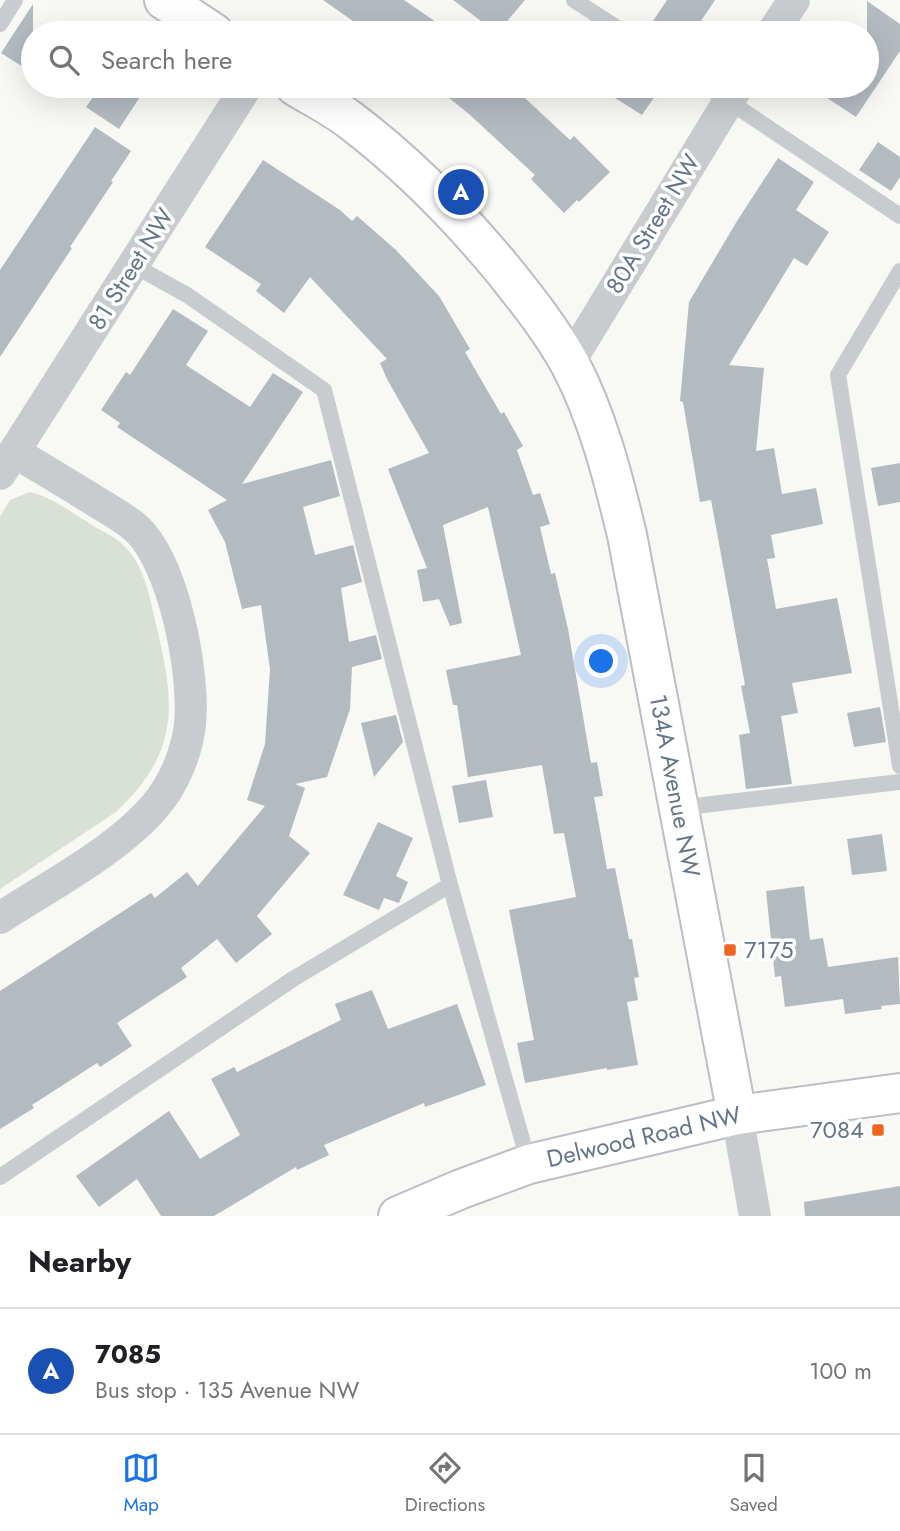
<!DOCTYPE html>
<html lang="en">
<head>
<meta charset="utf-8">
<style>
  :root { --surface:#fff; --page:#f2f2f2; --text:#202124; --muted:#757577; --line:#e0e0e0; --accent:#1a73e8 }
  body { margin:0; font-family:Jost,sans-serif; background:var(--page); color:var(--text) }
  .you { position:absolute; left:602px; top:662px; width:24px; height:24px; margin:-18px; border:5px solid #fff; border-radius:50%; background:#1a73e8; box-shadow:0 0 0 10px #1a73e833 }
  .badge { display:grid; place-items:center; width:46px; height:46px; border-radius:50%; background:var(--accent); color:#fff; font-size:23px; font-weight:700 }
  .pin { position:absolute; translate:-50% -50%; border:4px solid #fff; box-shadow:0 2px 7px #0006 }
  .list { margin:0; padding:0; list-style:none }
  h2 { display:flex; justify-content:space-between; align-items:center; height:91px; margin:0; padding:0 28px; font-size:30px }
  h2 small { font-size:23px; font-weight:400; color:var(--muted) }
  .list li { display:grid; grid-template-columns:46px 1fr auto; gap:21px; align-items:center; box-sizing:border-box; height:126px; padding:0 28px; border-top:2px solid var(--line) }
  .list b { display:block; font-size:26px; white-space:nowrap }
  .list p { margin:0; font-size:23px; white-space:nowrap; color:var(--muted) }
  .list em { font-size:23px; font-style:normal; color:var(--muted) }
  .icon { flex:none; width:38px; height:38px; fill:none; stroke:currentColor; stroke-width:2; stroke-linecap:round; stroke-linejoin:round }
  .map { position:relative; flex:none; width:900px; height:1216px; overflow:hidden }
  .search { position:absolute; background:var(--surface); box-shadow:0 7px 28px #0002; left:21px; right:21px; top:21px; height:77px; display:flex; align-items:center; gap:18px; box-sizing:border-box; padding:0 24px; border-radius:38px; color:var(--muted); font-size:26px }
  .sheet { height:217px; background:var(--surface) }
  nav { display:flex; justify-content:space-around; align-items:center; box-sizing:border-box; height:98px; border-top:2px solid var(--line); background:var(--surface); font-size:19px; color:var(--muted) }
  nav a { display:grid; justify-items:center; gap:4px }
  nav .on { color:var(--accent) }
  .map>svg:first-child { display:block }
  .green { fill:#d9e1d6 }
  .building { fill:#b3bac0 }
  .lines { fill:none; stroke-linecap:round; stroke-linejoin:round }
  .secondary-casing { stroke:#babfc4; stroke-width:42 }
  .lane { stroke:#c8cccf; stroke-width:16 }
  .street { stroke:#c8cccf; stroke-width:32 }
  .secondary { stroke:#fff; stroke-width:38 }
  .poi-dot { fill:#ef641f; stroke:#fff; stroke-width:2.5 }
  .labels { text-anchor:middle; stroke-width:7; stroke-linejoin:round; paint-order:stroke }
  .street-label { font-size:24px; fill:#657689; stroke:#fff }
  .poi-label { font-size:24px; fill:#657689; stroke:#fff; text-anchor:start }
</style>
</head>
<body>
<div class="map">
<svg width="900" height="1216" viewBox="0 0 900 1216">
  <rect width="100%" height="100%" fill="#f8f8f5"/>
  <path class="green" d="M 30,492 C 54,498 74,514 95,527 C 104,532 115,537 122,544 C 142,561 149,592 154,616 C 174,699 184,748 116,812 L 0,889 L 0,517 L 10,500 Z"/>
  <path class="building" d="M 323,0 L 404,0 L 452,33 L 370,33 Z
    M 453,0 L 525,0 L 497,33 Z
    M 667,0 L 715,0 L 693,33 L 645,33 Z
    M 867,1 L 900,24 L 900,51 L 856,117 L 809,86 L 867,86 Z
    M 33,4 L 33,51 L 23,67 L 1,53 Z
    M 101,86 L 147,86 L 119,129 L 86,107 Z
    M 434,86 L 512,86 L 570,140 L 574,136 L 610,172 L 579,202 L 577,200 L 564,213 L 531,179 L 535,175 L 469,114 Z
    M 596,86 L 662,86 L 642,115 Z
    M 95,127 L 131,151 L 111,181 L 113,182 L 70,247 L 72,248 L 0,357 L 0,270 Z
    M 878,142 L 900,157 L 900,177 L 891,191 L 859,170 Z
    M 778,158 L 814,182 L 796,210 L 829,232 L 807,266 L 794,258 L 729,365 L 764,368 L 756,451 L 774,448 L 782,494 L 816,488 L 823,524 L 771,535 L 775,558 L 767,559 L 776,609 L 837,598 L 852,673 L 792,683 L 798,713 L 781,716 L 792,784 L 746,789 L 739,735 L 750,733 L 741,686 L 745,685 L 711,500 L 700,502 L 683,402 L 680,401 L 689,302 L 737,221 Z
    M 263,160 L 340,210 L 352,221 L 357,216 L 396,250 L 439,296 L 470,349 L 465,352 L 501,414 L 504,412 L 523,446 L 517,450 L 533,495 L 540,493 L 550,524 L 540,527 L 551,574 L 555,573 L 568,629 L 591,763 L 597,762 L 603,796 L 594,797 L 607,869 L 615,868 L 629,939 L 632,939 L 639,977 L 634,978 L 638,1000 L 627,1002 L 638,1065 L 607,1070 L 607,1068 L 525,1083 L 517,1043 L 534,1040 L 509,910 L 576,897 L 564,833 L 554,834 L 542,765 L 468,777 L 457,705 L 453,705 L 446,670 L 521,655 L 488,507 L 443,525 L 462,623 L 450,626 L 439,599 L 423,602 L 417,570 L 427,568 L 388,469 L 429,453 L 387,379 L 380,363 L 387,359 L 310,277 L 284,313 L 256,291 L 261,284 L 205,247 Z
    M 173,309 L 208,331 L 186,365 L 250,407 L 273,373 L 303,392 L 242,484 L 331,460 L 340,496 L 303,507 L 315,555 L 353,545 L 362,582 L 341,588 L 349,642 L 376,635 L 382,659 L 352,667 L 350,709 L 327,777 L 295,784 L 305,788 L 289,836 L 310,853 L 257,916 L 272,934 L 236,963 L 217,939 L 181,968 L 187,977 L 117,1023 L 132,1046 L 100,1067 L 97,1063 L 32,1105 L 34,1108 L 0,1129 L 0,991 L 151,893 L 155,898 L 187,872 L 198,886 L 265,806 L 247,800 L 265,744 L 270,669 L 261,605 L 242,609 L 225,542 L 208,510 L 227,500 L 117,427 L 120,423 L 101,410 L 126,372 L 130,375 Z
    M 900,463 L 900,502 L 878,506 L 871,468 Z
    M 880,707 L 886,742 L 854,747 L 847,713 Z
    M 396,715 L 403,742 L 374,777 L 361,723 Z
    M 486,780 L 493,817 L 459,823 L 452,786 Z
    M 378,822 L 413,838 L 396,876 L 408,882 L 399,903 L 384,898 L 379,910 L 343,895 Z
    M 882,834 L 887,871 L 852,875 L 847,839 Z
    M 804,886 L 810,940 L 823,938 L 828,967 L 898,957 L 900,1004 L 881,1006 L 882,1009 L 845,1014 L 843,999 L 785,1007 L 781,976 L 775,977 L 766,891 Z
    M 372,990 L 388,1029 L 457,1004 L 486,1085 L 425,1107 L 424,1103 L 324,1145 L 329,1155 L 297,1170 L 296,1167 L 214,1216 L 161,1216 L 137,1179 L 99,1207 L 76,1176 L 169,1111 L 200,1159 L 240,1135 L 211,1079 L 234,1067 L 237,1072 L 341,1020 L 335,1004 Z
    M 900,1186 L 900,1216 L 805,1216 L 804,1202 Z"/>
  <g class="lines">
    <g class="secondary-casing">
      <g id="secondary">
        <path d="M 164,0 L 214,33"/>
        <path id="s1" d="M 295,86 C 313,97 333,107 350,120 C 408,164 459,216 505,272 C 528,301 552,331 570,364 C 598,417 613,477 627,535 L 737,1115"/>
        <path id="s2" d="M 398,1216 L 461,1189 L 529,1164 L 737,1115 L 900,1093"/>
      </g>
    </g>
    <path class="lane" d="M 574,0 L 625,33
      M 0,24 L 15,0
      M 706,86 L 900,216
      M 900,271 L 838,375 L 900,766
      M 678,808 L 900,782
      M 450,885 L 529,1164
      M 0,1177 L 293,979 L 450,885 L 324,390 L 187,295 L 133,265"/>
    <path class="street" d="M 772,33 L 794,0
      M 569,363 L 738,86
      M 0,474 L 247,86
      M 0,918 C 49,886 118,850 155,806 C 174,784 187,752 190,724 C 195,673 174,563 136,528 C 123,517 106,508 92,499 C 66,483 40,467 14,452
      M 737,1115 L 755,1216"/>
    <use href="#secondary" class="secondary"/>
  </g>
  <g class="poi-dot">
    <rect x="723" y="943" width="14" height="14" rx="3.5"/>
    <rect x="871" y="1123" width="14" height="14" rx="3.5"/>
  </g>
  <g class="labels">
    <g class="street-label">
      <text transform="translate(653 224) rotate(-59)" y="8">80A Street NW</text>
      <text transform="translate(131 269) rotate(-58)" y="8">81 Street NW</text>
      <text dy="8" stroke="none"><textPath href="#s1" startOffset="831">134A Avenue NW</textPath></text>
      <text dy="8" stroke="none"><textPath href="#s2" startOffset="259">Delwood Road NW</textPath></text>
    </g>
    <g class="poi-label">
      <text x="744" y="958">7175</text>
      <text x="864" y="1138" text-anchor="end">7084</text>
    </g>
  </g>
</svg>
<div class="you"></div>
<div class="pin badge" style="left:461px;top:192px;background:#1a4fb4">A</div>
<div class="search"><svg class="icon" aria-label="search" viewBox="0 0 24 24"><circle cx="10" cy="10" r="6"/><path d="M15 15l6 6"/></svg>Search here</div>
</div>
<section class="sheet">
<h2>Nearby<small></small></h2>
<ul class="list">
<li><span class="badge" style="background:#1a4fb4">A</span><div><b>7085</b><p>Bus stop · 135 Avenue NW</p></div><em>100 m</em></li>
</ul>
</section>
<nav>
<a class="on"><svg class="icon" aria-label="map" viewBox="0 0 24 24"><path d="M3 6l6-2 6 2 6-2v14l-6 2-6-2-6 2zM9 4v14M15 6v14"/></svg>Map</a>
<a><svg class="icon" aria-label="directions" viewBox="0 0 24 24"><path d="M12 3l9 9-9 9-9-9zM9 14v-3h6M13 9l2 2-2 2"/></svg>Directions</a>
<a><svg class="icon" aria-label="saved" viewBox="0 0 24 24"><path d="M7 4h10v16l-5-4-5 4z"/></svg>Saved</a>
</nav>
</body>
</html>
